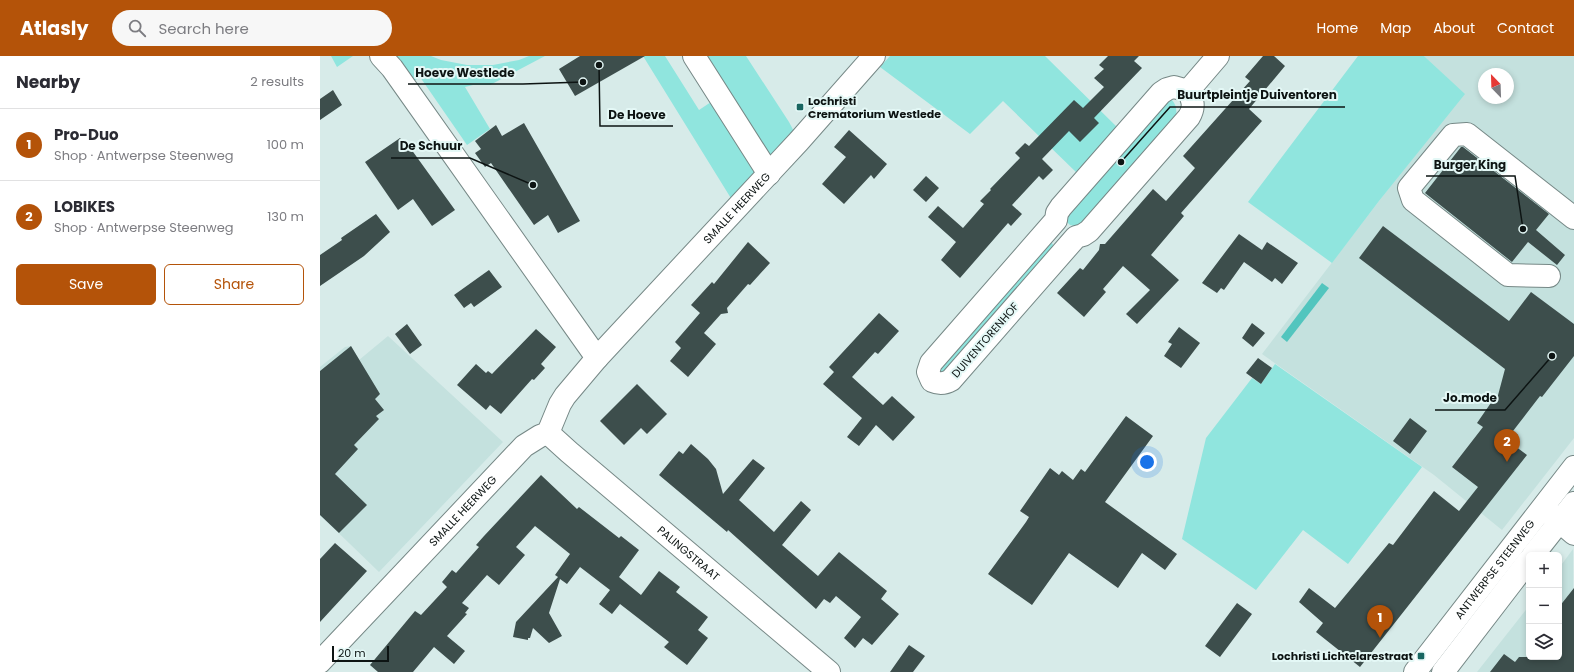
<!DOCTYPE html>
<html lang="en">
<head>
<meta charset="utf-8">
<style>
  :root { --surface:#fff; --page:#f7f7f7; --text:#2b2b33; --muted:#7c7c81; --line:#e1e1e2; --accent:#b45309 }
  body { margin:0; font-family:Poppins,sans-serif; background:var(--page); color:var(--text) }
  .controls { position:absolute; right:12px; bottom:12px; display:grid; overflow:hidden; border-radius:6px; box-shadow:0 2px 6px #0003 }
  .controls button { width:36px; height:36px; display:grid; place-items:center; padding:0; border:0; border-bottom:1px solid var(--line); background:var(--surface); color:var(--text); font:20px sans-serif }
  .compass { position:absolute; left:1158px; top:12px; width:36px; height:36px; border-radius:50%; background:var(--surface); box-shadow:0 2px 6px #0003; rotate:337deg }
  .scale { position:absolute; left:12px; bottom:10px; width:57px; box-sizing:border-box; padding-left:4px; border:2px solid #0d1413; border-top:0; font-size:11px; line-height:14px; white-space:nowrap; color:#0d1413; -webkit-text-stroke:3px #e4f8f6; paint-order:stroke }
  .you { position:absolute; left:827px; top:406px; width:14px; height:14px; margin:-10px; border:3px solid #fff; border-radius:50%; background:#1a73e8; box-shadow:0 0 0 6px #1a73e833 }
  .badge { display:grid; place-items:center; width:26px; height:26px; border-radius:50%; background:var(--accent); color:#fff; font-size:13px; font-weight:700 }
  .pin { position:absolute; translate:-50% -33px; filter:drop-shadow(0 1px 2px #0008) }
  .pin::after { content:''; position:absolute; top:21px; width:14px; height:12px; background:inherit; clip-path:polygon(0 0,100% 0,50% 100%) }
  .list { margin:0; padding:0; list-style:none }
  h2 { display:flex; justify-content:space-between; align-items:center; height:52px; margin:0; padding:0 16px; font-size:17px }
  h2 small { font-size:13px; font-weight:400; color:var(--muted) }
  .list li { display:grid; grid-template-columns:26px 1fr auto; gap:12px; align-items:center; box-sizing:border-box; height:72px; padding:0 16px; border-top:1px solid var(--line) }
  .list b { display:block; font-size:15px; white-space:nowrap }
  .list p { margin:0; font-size:13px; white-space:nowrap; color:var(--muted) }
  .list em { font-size:13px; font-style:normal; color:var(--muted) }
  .actions { display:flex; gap:8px; padding:12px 16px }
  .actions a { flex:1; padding:9px 0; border:1px solid var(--accent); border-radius:6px; text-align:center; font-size:14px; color:var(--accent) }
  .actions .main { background:var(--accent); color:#fff }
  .icon { flex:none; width:22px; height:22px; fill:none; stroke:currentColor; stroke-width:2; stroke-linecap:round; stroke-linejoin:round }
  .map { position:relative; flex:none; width:1254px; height:616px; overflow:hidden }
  header { display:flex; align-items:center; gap:24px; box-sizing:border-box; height:56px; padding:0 20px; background:var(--accent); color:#fff }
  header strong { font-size:19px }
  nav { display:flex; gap:22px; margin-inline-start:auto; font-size:14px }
  .search { width:280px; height:36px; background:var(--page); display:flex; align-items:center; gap:10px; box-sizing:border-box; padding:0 14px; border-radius:22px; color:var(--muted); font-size:15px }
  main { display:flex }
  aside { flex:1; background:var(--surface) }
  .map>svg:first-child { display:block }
  .built { fill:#c4e1de; fill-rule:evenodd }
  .green { fill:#90e5de }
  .water { fill:#52c5be }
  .building { fill:#3d4e4c }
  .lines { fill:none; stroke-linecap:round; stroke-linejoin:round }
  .minor-casing { stroke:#768886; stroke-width:24 }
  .major-casing { stroke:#768886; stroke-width:24 }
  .minor { stroke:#fff; stroke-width:22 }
  .major { stroke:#fff; stroke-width:22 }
  .poi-dot { fill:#196661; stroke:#e4f8f6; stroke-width:1.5 }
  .labels { text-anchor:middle; stroke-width:4; stroke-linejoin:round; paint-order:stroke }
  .poi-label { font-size:11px; font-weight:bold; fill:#0d1413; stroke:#e4f8f6; text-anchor:start }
  .street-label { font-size:11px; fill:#0d1413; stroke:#e4f8f6 }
  .leader { fill:none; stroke:#0d1413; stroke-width:1.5 }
  .callout-dot { fill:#0d1413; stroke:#e4f8f6; stroke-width:1.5 }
  .callout-label { font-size:12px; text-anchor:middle; font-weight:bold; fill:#0d1413; stroke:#e4f8f6; stroke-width:4; stroke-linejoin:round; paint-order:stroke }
</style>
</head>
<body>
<header>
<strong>Atlasly</strong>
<div class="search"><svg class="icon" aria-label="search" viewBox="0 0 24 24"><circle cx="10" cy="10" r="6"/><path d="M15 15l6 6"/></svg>Search here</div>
<nav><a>Home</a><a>Map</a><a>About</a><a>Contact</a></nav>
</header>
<main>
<aside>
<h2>Nearby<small>2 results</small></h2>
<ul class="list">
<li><span class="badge">1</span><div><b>Pro-Duo</b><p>Shop · Antwerpse Steenweg</p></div><em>100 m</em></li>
<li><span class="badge">2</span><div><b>LOBIKES</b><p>Shop · Antwerpse Steenweg</p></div><em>130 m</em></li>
</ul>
<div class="actions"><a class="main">Save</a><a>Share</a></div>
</aside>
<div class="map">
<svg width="1254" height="616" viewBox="0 0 1254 616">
  <rect width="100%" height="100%" fill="#d7ebe9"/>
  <path class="built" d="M 1104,0 L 1254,0 L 1254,382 L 1182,474 L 1114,419 L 942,298 L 1059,145 L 1144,38 ZM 1164,18 L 1188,18 L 1188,42 L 1164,42 Z
    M 68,280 L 183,386 L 59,516 L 0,459 L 0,311 L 25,291 L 31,290 L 39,304 Z
    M 1253,493 L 1254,616 L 1157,616 L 1209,550 L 1209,601 L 1239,601 L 1239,512 Z"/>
  <path class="green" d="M 11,0 L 33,0 L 17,11 Z
    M 70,0 L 111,0 L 121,4 L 147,9 L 173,9 L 199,4 L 209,0 L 225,0 L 170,29 L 153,29 L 145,31 L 170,73 L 147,89 L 100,21 L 85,31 Z
    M 323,0 L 345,0 L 379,54 L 400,40 L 374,0 L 426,0 L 469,66 L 479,85 L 417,152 Z
    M 570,0 L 725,0 L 799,73 L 759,119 L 683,45 L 650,78 L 560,11 Z
    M 1038,0 L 1104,0 L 1145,38 L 1059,145 L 1012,207 L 928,146 Z
    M 841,43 L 852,44 C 856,49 857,53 856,60 L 768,162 L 758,171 L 750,169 L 744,163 Z
    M 729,182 L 736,194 L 623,322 L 613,311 Z
    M 955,308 L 1102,411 L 1028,508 L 983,474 L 936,534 L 862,483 L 886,382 L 932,322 L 941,328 Z"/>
  <path class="water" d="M 1002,227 L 1009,232 L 967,286 L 961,281 Z"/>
  <path class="building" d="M 260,0 L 325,0 L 255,40 L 239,13 Z
    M 788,0 L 819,0 L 814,5 L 822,12 L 774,62 L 779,67 L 760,86 L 749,75 L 722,103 L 733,114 L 723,124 L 719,120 L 692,149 L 702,158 L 691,170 L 688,167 L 640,222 L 621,204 L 636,186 L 608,161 L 618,150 L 643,172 L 664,148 L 660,145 L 671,134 L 670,133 L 700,102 L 695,97 L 705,87 L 709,90 L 754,44 L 763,52 L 784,31 L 774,22 L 784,13 L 779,9 Z
    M 943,0 L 954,0 L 965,10 L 929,53 L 942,65 L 861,157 L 864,160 L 831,199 L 859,224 L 817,268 L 806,258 L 830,234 L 803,210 L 783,233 L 786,236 L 764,261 L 737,237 L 760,212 L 763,214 L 779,194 L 780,188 L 785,188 L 833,133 L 846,145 L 875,112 L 863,100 L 930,25 L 925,21 Z
    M 13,34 L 22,49 L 0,64 L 0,43 Z
    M 204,67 L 260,165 L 238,177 L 228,159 L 214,169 L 171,107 L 165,111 L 155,97 L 161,93 L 155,85 L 176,69 L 182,80 Z
    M 529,74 L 567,108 L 554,123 L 551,119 L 524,148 L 502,128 L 526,101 L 514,91 Z
    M 80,82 L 89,94 L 91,93 L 135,154 L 112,170 L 93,143 L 78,154 L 45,106 Z
    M 1141,91 L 1143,91 L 1229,158 L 1216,174 L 1245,199 L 1237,209 L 1208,186 L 1192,206 L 1105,137 Z
    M 606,120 L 619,132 L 606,146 L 593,134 Z
    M 56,158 L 70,176 L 44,200 L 0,230 L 0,199 L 22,184 L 21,182 Z
    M 1063,170 L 1189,265 L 1211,236 L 1254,268 L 1254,300 L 1222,341 L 1220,340 L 1193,375 L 1198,379 L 1191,387 L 1207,399 L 1040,611 L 996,576 L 1003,567 L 979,546 L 989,532 L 1015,552 L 1069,487 L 1073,489 L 1114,435 L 1139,455 L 1158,431 L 1132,411 L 1163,371 L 1157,367 L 1175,341 L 1177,343 L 1185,313 L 1039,202 Z
    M 919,178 L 942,194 L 947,186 L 978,207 L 962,228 L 955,222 L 952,226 L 924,206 L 904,234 L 901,232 L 897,237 L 882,227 Z
    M 428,186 L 450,207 L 430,229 L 428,228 L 407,252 L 408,257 L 401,258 L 384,277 L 396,288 L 368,321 L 350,305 L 361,292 L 355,286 L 380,257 L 371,249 L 392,226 L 394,228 Z
    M 169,214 L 182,231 L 154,251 L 151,247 L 144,252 L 134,239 Z
    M 559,257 L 579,275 L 558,298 L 555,296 L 532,321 L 563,349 L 572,340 L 595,361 L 573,385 L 556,369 L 539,390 L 527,381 L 542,362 L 503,328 L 514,316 L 509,311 Z
    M 932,267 L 945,277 L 933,291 L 922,282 Z
    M 87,268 L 102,289 L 90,298 L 75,278 Z
    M 859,271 L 880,287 L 861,312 L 844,300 L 852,288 L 848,286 Z
    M 216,273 L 236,291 L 221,308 L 225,312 L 214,324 L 212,323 L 181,358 L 170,349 L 166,354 L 137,329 L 156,308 L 166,317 L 168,315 L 172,318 Z
    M 31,290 L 60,338 L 55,343 L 64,354 L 56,360 L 59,363 L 34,389 L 38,393 L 15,418 L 47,449 L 19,477 L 0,459 L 0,315 Z
    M 938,302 L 952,312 L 941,328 L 926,317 Z
    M 317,328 L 347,358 L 327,378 L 321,372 L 304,389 L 280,365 Z
    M 806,360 L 833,380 L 785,446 L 857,498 L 845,514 L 822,497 L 798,532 L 749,497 L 712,549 L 668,518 L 706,466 L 709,461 L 700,455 L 730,412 L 739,419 L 742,415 L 753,424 L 761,413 L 765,416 Z
    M 1090,362 L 1107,375 L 1090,398 L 1073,385 Z
    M 371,388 L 388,403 L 396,413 L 403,438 L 433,403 L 445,412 L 419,444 L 454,476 L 481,445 L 491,454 L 462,489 L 498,520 L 519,496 L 567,535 L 561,543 L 579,558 L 552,589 L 543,582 L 535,592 L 524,582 L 541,561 L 516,540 L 510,547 L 504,543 L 496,553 L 408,474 L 407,476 L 339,419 L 359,395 L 363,398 Z
    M 221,419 L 257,453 L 259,451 L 299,482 L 301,480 L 319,494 L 299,521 L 321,539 L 339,515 L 360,531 L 356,536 L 388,561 L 378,574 L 388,582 L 367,609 L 344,591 L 349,586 L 300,548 L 292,558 L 279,548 L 290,534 L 260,511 L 247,528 L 240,523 L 229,557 L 242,580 L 229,587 L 213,572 L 210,582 L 208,582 L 208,584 L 193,581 L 196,566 L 238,521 L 235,519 L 250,498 L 215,470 L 196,491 L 205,499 L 179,529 L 167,519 L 142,547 L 149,552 L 145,557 L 147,558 L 127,580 L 145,595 L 134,608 L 114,591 L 93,616 L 58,616 L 50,609 L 95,555 L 101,559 L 127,531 L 122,526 L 132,514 L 136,517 L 159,491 L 156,489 L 164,480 Z
    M 15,487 L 47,515 L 0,566 L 0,503 Z
    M 1254,532 L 1254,616 L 1170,616 L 1184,598 L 1195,606 L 1199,601 L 1239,601 L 1239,551 Z
    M 917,547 L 932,558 L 900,601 L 885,590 Z
    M 589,589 L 605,600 L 593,616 L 570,616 Z"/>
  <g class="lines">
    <g class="minor-casing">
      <g id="minor">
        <path d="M 61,0 L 72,12 L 277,302"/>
        <path d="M 374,0 L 449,118"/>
        <path d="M 854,31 L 868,35 C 873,44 875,51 869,61 L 769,175 L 763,179 L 756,181 L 631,324 C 624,328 619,328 612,325 L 608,316 L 611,307 L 736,164 L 737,157 L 741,151 L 841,37 L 847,33 Z"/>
        <path d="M 868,35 L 898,0"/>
        <path d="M 1229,220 L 1188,219 L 1093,144 L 1089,132 L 1133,79 L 1147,78 L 1254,162"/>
        <path id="s1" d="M 228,377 L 249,396 L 509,616"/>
        <path d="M 1225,453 L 1254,478"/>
        <path id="s2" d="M 0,606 L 204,390 L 220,380 L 228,377 L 240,348 L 245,340 L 277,302 L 479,85 L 554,0"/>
      </g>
    </g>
    <g class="major-casing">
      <g id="major">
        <path d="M 1213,499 L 1254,447"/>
        <path id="s3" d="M 1095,616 L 1254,411"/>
        <path d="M 1123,616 L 1209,504"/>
      </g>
    </g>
    <use href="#minor" class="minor"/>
    <use href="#major" class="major"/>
  </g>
  <g class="poi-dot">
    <rect x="476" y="47" width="8" height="8" rx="2"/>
    <rect x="1097" y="596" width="8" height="8" rx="2"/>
  </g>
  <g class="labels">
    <g class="poi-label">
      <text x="488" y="49">Lochristi<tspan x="488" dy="13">Crematorium Westlede</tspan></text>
      <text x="1093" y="604" text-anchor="end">Lochristi Lichtelarestraat</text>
    </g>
    <g class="street-label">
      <text dy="4" stroke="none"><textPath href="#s2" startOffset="620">SMALLE HEERWEG</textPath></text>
      <text transform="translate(665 284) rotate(-49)" y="4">DUIVENTORENHOF</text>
      <text dy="4" stroke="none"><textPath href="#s2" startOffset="208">SMALLE HEERWEG</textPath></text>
      <text dy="4" stroke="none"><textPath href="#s1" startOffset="185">PALINGSTRAAT</textPath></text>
      <text dy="4" stroke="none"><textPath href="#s3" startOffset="130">ANTWERPSE STEENWEG</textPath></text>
    </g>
  </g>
  <path class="leader" d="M263 26L203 28H88M801 106L850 51H1025M279 9L280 70H353M213 129L150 102H71M1203 173L1195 120H1106M1232 300L1185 354H1115"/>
  <g class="callout-dot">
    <circle cx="263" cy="26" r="4"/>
    <circle cx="801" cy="106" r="4"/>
    <circle cx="279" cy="9" r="4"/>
    <circle cx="213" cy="129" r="4"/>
    <circle cx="1203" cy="173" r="4"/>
    <circle cx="1232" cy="300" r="4"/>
  </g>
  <g class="callout-label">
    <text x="145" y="21">Hoeve Westlede</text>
    <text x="937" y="43">Buurtpleintje Duiventoren</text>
    <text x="317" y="63">De Hoeve</text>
    <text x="111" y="94">De Schuur</text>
    <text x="1150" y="113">Burger King</text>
    <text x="1150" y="346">Jo.mode</text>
  </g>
</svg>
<div class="controls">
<button>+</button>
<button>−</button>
<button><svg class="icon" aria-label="layers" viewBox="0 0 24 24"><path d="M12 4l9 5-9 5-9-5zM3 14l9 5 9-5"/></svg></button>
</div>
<svg class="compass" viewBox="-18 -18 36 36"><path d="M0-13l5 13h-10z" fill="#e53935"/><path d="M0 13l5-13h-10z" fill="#7c7c81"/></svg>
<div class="scale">20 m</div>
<div class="you"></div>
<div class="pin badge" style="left:1060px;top:582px">1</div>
<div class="pin badge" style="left:1187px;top:406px">2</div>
</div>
</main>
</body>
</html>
